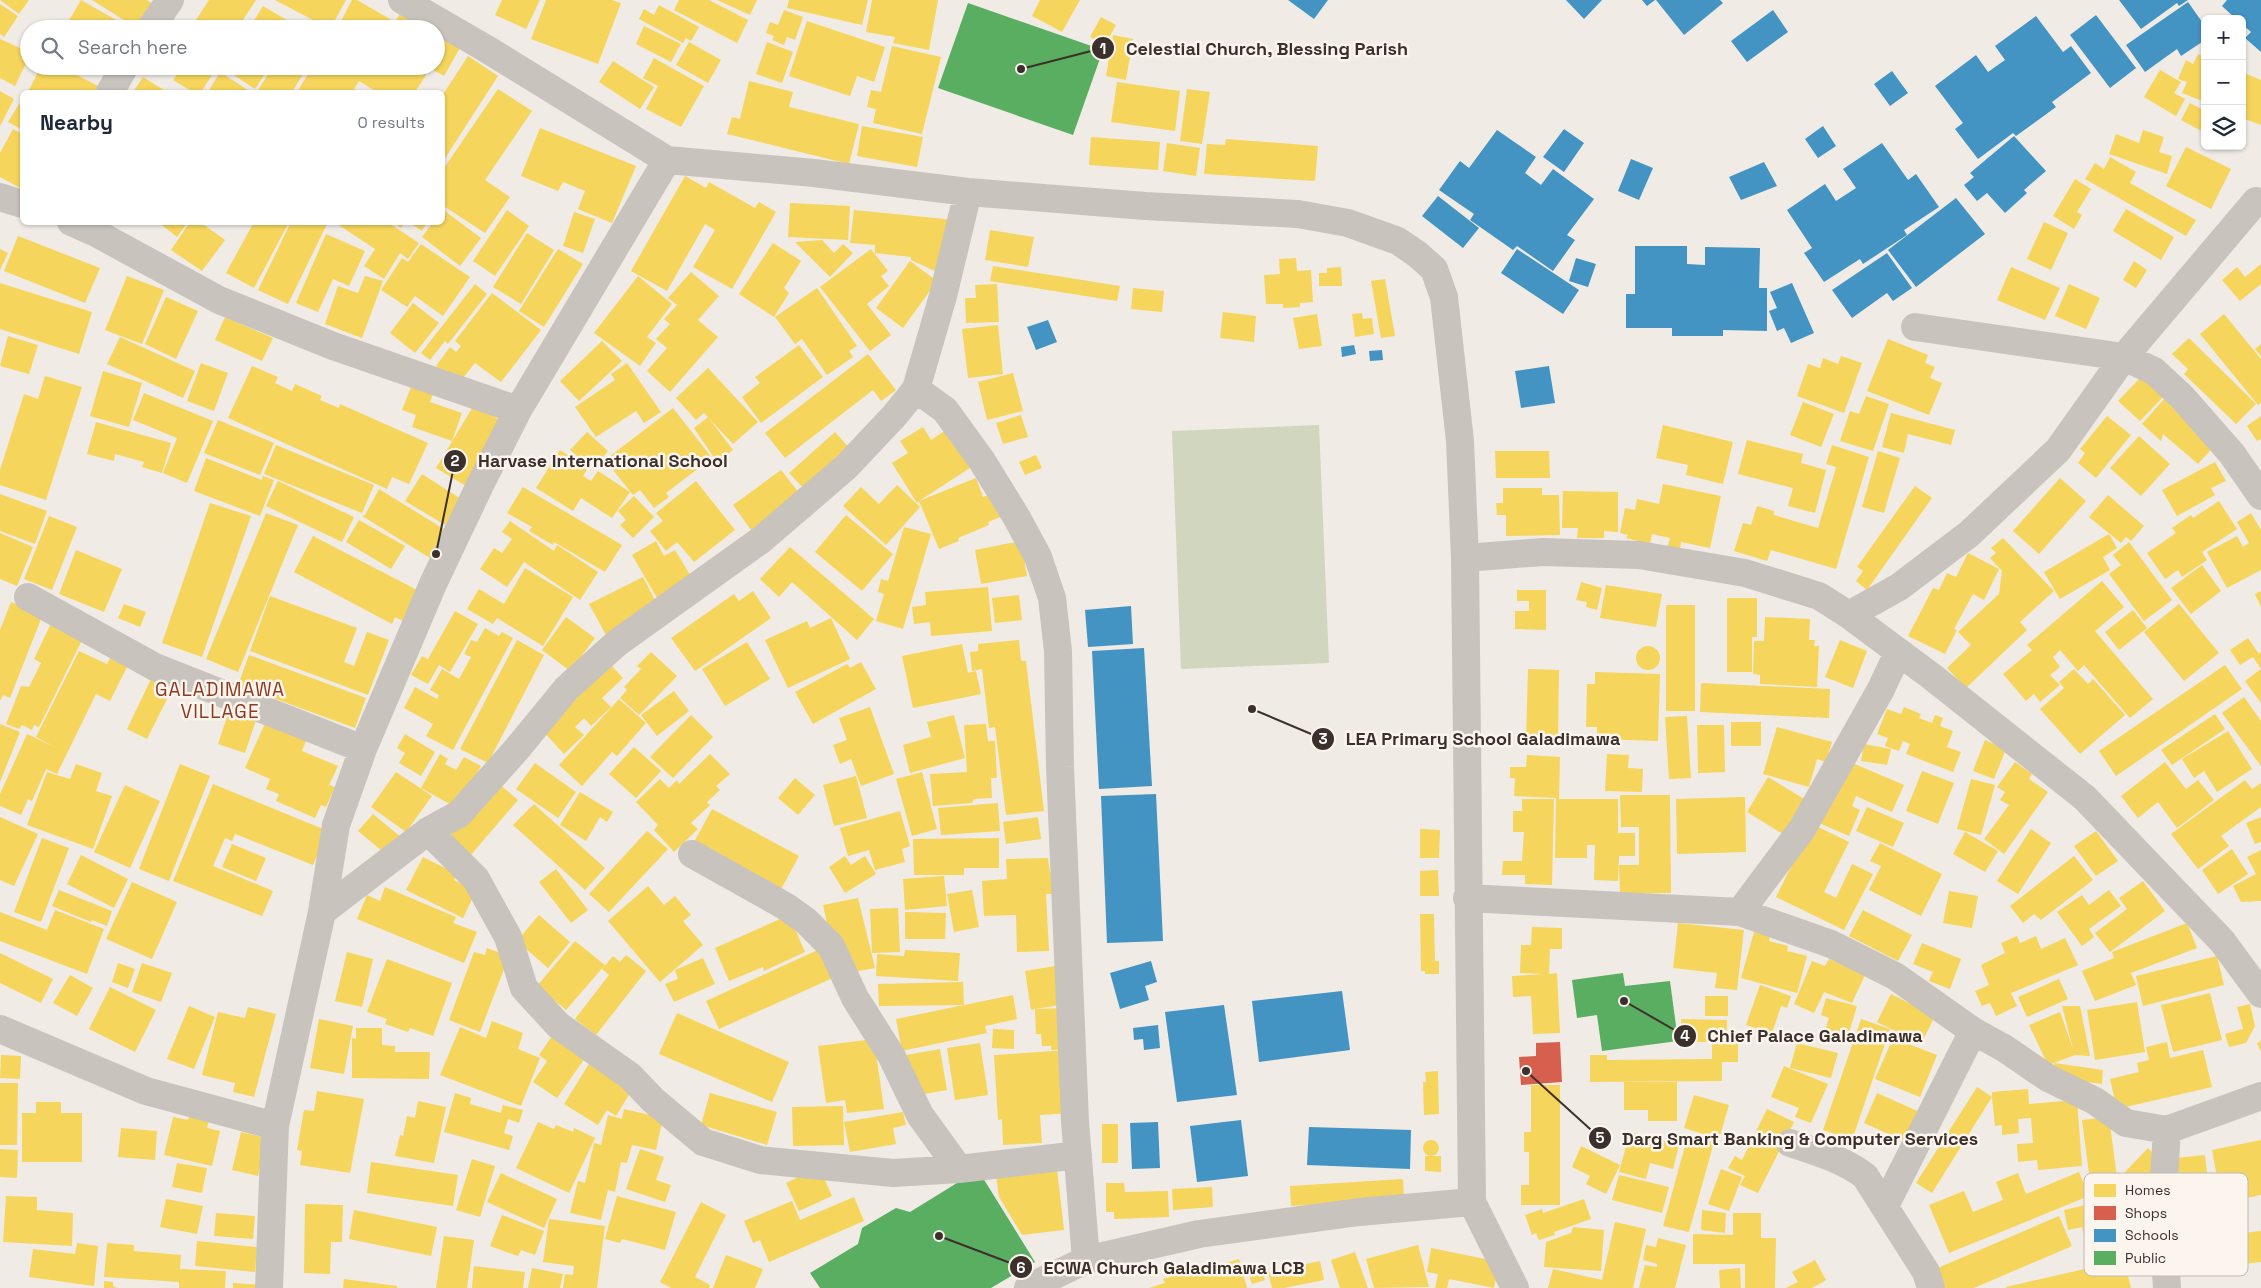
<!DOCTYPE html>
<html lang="en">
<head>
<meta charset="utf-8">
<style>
  :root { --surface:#fff; --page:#f2f2f3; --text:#1f2937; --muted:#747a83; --line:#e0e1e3 }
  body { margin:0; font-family:"Space Grotesk",sans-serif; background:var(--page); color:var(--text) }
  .controls { position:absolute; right:15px; top:15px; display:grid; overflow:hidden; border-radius:8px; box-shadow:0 1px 4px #0004 }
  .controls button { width:45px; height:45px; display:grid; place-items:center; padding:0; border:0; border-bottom:1px solid var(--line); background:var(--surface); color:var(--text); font:25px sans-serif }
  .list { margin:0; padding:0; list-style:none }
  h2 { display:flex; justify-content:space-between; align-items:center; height:65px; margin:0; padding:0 20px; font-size:21px }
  h2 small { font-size:16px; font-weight:400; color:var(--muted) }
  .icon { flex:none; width:28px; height:28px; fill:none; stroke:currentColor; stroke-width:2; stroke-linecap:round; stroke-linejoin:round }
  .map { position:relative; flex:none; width:2261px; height:1288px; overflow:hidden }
  .search { position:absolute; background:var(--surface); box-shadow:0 1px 4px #0004; left:20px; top:20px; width:425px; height:55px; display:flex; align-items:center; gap:12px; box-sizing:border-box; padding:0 18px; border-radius:28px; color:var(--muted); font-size:19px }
  .panel { position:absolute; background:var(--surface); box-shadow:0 1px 4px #0004; left:20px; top:90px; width:425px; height:135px; border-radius:8px }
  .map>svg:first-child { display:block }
  .green { fill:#d1d6bf }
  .homes { fill:#f6d55c }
  .shops { fill:#d6604d }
  .schools { fill:#4393c3 }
  .public { fill:#5aae61 }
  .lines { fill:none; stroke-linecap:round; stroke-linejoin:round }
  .street { stroke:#c9c3be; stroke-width:28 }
  .labels { text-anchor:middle; stroke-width:5; stroke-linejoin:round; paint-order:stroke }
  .quarter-label { font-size:19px; letter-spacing:1px; fill:#8c3b22; stroke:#fbf5ee }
  .key { fill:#fbf5ee; stroke:#c1bab4; stroke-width:1 }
  .key-label { font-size:14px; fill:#3b302b }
  .leader { fill:none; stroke:#3b302b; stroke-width:2 }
  .callout-dot { fill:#3b302b; stroke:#fbf5ee; stroke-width:2 }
  .mark-label { font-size:15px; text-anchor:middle; font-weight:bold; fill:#fff }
  .callout-label { font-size:18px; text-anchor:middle; font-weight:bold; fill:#3b302b; stroke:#fbf5ee; stroke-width:5; stroke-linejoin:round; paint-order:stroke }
</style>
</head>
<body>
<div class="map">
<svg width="2261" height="1288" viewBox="0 0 2261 1288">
  <rect width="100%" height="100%" fill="#f0ebe5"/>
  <path class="green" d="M 1319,425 L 1329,663 L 1181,669 L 1172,431 Z"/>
  <path class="homes" d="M 0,0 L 29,0 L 19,14 Z
    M 81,0 L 125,25 L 123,29 L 64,29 Z
    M 92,0 L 147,0 L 153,4 L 138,29 Z
    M 209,0 L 256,0 L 237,29 L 190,29 Z
    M 275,0 L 346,0 L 330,29 Z
    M 352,0 L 357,0 L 395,22 L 401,12 L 432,29 L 346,29 L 339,25 Z
    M 502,0 L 540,0 L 526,29 L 495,15 Z
    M 546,0 L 612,0 L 621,3 L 598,64 L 531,39 Z
    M 679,0 L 709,0 L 748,20 L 737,43 L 674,10 Z
    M 717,0 L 757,0 L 750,15 Z
    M 789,0 L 868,0 L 862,25 L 787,8 Z
    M 872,0 L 938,0 L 929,50 L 893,43 L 895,37 L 866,32 Z
    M 1040,0 L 1080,0 L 1062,32 L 1032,16 Z
    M 0,4 L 18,16 L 4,37 L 0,34 Z
    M 659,5 L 699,27 L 691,41 L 686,38 L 683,43 L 639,19 L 644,9 L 654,15 Z
    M 263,6 L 302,29 L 249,29 Z
    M 784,10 L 803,17 L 795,40 L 787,37 L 784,45 L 772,40 L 774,36 L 766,33 L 770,22 L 778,25 Z
    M 1101,17 L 1116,25 L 1105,45 L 1090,37 Z
    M 807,21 L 885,47 L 874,82 L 857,76 L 850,96 L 789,76 Z
    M 644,26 L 681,44 L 671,62 L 636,44 Z
    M 436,31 L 461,46 L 444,76 L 426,66 L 436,66 Z
    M 1113,35 L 1133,39 L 1126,80 L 1106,76 Z
    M 0,39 L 29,52 L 29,57 L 15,86 L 0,78 Z
    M 689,42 L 721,60 L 708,83 L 676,65 Z
    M 767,42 L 793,52 L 782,83 L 756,74 Z
    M 892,46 L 941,57 L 922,134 L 873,123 L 876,109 L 867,107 L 871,90 L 881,92 Z
    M 2198,54 L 2205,57 L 2205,102 L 2182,93 L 2187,82 L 2178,79 L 2186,60 L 2193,64 Z
    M 468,56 L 498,76 L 442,163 L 442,96 Z
    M 654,58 L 704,86 L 681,127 L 646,109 L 658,86 L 643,78 Z
    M 613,61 L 654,87 L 640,109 L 599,82 Z
    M 41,66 L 60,66 L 98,86 L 94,92 L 28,92 Z
    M 183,66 L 211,66 L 216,69 L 201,92 L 193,92 L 173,80 Z
    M 220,66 L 258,66 L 266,72 L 255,89 Z
    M 273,66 L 308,66 L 292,92 L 257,92 Z
    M 313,66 L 400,66 L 414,74 L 417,69 L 426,75 L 415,92 L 377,92 L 359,81 L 354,89 L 359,92 L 297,92 Z
    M 2160,70 L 2181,82 L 2174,93 L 2185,99 L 2176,116 L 2144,97 Z
    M 220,72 L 251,92 L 208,92 Z
    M 2242,72 L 2261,80 L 2261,125 L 2242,118 Z
    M 143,77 L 167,92 L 133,92 Z
    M 749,81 L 793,92 L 789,107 L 859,124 L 849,164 L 727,134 L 732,117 L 740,119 Z
    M 1117,82 L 1180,91 L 1175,131 L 1111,122 Z
    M 498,89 L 532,111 L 485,180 L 510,197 L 485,233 L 442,205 L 442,171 Z
    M 1187,89 L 1210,92 L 1202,144 L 1180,141 Z
    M 0,91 L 14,99 L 0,126 Z
    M 2190,103 L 2205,111 L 2205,133 L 2181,120 Z
    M 19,104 L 22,106 L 21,129 L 8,122 Z
    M 862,126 L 923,137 L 917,167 L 857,156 Z
    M 540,128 L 636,166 L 612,223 L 578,209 L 585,191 L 563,182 L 558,191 L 521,176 Z
    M 13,129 L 22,134 L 22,189 L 0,177 L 0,153 Z
    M 2143,130 L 2164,137 L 2159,152 L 2172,156 L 2167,174 L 2109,154 L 2116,134 L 2139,143 Z
    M 1091,137 L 1160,142 L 1158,170 L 1089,165 Z
    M 1226,139 L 1318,146 L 1315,181 L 1204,174 L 1207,144 L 1225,145 Z
    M 1167,143 L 1200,148 L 1196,176 L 1163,171 Z
    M 2186,147 L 2231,169 L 2211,209 L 2166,186 Z
    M 2110,157 L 2136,172 L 2130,183 L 2196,220 L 2186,236 L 2085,179 L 2095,163 L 2104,169 Z
    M 685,176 L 706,188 L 709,182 L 755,208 L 759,202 L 776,212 L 732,289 L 693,267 L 715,230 L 705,224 L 667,291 L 631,271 Z
    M 2075,179 L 2091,189 L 2077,212 L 2082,215 L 2074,229 L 2053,216 Z
    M 790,203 L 850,206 L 848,240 L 788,237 Z
    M 442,209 L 481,238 L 460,266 L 422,237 L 433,222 L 442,222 Z
    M 2126,209 L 2174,237 L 2161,260 L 2113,231 Z
    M 507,210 L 529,226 L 495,276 L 473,261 Z
    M 854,210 L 955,220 L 939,273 L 911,260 L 911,257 L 875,253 L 875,245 L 850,243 Z
    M 574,212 L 595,219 L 583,253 L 563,246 Z
    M 158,222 L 188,222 L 177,237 Z
    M 190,222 L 200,222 L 225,240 L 202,271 L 171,250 Z
    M 254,222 L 289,222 L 254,288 L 226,273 Z
    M 291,222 L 328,222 L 288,304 L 258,290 Z
    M 334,222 L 387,222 L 419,243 L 408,259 L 400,253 L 384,279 L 364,266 L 375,249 Z
    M 393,222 L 405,222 L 401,228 Z
    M 409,222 L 427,222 L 422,231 Z
    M 2044,222 L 2068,233 L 2051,270 L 2027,259 Z
    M 990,230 L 1034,237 L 1028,267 L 985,260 Z
    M 527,233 L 554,250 L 521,304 L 493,287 Z
    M 326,234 L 365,251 L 349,286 L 333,279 L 318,312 L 296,303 Z
    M 18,236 L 100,268 L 85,303 L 4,271 Z
    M 822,240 L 834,253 L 843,244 L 853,253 L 830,277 L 795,242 Z
    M 773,243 L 801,261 L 784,288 L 789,293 L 774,317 L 739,294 Z
    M 421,244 L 470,277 L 443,316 L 415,296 L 407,307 L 381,290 L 402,258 L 408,262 Z
    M 0,249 L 8,253 L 0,270 Z
    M 558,249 L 583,264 L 544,327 L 519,311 Z
    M 871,249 L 888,271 L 881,276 L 889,286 L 867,304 L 891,335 L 870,351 L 820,287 Z
    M 1296,258 L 1297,271 L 1311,270 L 1313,302 L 1300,303 L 1300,307 L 1283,308 L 1283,304 L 1266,304 L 1264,275 L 1280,274 L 1279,259 Z
    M 910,261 L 937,281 L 903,328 L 876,308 Z
    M 2134,261 L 2147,270 L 2136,288 L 2123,280 Z
    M 2261,264 L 2261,284 L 2240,301 L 2222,280 L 2237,267 L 2245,277 Z
    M 993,266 L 1120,286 L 1117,301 L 990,281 Z
    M 1341,267 L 1342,286 L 1319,286 L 1319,273 L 1327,273 L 1327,268 Z
    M 2011,267 L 2060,288 L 2045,320 L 1997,300 Z
    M 691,272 L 719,296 L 698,320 L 718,337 L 670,392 L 647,371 L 667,348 L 656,339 L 670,324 L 664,319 L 677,305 L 668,298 Z
    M 127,276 L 164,290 L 142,344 L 105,330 Z
    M 365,276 L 383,281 L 362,338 L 325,324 L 338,286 L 358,293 Z
    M 638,276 L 672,304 L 647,337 L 656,343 L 640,366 L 594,333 Z
    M 1385,279 L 1395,336 L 1381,338 L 1371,281 Z
    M 0,283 L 92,312 L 79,354 L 0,329 Z
    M 475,284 L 487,294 L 448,344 L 445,341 L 430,360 L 421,353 Z
    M 997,284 L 999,322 L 966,323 L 965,298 L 976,298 L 975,285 Z
    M 2069,284 L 2100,298 L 2086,329 L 2055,316 Z
    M 817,288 L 857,346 L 849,351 L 853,357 L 827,375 L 802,339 L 795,344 L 775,317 Z
    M 1133,288 L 1164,291 L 1162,312 L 1131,309 Z
    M 492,293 L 541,330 L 501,382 L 475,363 L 459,383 L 436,366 L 450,347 L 456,352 L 461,346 L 455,341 Z
    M 166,297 L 198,311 L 176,359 L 145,344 Z
    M 413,303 L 439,323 L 415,353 L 390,333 Z
    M 1223,312 L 1256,316 L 1254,342 L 1220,338 Z
    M 1362,313 L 1363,319 L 1372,318 L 1374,334 L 1355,337 L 1352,314 Z
    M 1317,314 L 1322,346 L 1299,349 L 1293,318 Z
    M 2224,314 L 2261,359 L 2261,403 L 2258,405 L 2200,334 Z
    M 225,317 L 273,338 L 262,361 L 215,340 Z
    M 998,325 L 1003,374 L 968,378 L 962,329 Z
    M 8,336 L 38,345 L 29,374 L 0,366 Z
    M 120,337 L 195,371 L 183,398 L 107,364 Z
    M 2189,338 L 2256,404 L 2236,424 L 2184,374 L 2188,369 L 2172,354 Z
    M 1888,339 L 1928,355 L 1925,363 L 1935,367 L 1930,378 L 1942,383 L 1929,415 L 1867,391 Z
    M 602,341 L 622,361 L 579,401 L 560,381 Z
    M 2261,344 L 2261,356 L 2255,349 Z
    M 799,345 L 823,377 L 761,423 L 742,397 L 760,383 L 755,377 Z
    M 868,354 L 896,390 L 881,401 L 873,390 L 785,458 L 765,433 Z
    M 1841,356 L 1862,363 L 1844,413 L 1797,396 L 1808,364 L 1820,368 L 1823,358 L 1838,364 Z
    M 201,363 L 228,373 L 214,411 L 187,401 Z
    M 627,363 L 661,412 L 644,423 L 636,411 L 596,437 L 575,407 L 615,380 L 611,374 Z
    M 252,366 L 278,377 L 275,383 L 292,391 L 295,384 L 322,396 L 320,400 L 339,408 L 340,404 L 428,443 L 409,484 L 392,477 L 387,489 L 228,418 Z
    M 708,368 L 758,422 L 733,444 L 704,413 L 696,420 L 676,398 Z
    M 103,371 L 142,383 L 129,427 L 90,416 Z
    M 1013,373 L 1023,411 L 987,420 L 978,382 Z
    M 45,376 L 82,387 L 46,500 L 0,485 L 0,470 L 24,394 L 38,399 Z
    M 2141,377 L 2163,397 L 2140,421 L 2118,401 Z
    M 411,387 L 433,394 L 430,402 L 462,413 L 452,441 L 412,427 L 416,415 L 402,410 Z
    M 144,393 L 213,421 L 187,483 L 163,473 L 177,438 L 133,420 Z
    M 1866,396 L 1889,404 L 1873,451 L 1840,441 L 1850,411 L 1859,414 Z
    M 2164,399 L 2216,444 L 2198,464 L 2163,434 L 2161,441 L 2142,424 Z
    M 1803,402 L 1834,414 L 1821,447 L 1790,435 Z
    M 474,405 L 500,420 L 466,486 L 436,468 Z
    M 673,408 L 712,458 L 666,493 L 669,497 L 654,508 L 640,490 L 633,495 L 605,460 Z
    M 1891,413 L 1955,430 L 1951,445 L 1908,434 L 1904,453 L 1882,447 Z
    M 1021,415 L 1028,437 L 1003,444 L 996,423 Z
    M 2107,416 L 2131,435 L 2096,478 L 2078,463 L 2085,453 L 2080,449 Z
    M 2261,416 L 2261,439 L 2257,441 L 2247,426 Z
    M 708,417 L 733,450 L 717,462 L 694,428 Z
    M 218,420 L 274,443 L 260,475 L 204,453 Z
    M 96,422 L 171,443 L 162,473 L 142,467 L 144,462 L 115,454 L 114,461 L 87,454 Z
    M 1663,425 L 1733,442 L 1723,484 L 1686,475 L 1688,465 L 1656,458 Z
    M 923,427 L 931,440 L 949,428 L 976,464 L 919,501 L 976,478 L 983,497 L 996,493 L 1005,515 L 988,522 L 989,525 L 958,538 L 959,541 L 939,549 L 919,501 L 917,503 L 892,463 L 908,453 L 900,441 Z
    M 587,432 L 608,451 L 592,469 L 570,450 Z
    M 835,432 L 852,451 L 806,491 L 789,473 Z
    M 2139,436 L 2170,464 L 2141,496 L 2110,468 Z
    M 1747,440 L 1803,454 L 1801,463 L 1826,470 L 1815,513 L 1788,506 L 1793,488 L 1738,474 Z
    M 276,445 L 374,485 L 362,513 L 264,474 Z
    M 1832,445 L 1869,457 L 1836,569 L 1771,550 L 1767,561 L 1734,551 L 1743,523 L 1751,525 L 1757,506 L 1774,511 L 1774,515 L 1818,528 L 1836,467 L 1826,464 Z
    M 560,450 L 588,468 L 583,476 L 591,481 L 598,471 L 630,492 L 612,518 L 581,498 L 573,511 L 536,488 Z
    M 1495,451 L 1549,451 L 1550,478 L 1496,478 Z
    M 1878,451 L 1900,458 L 1884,513 L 1862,507 Z
    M 1036,455 L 1042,468 L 1025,475 L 1019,462 Z
    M 206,458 L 262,480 L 263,476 L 274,480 L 260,516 L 194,491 Z
    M 2215,462 L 2226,481 L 2211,488 L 2215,495 L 2177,516 L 2162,490 Z
    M 781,470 L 803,498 L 754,534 L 733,505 Z
    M 422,474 L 461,499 L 445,525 L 405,501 Z
    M 2060,478 L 2086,501 L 2039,554 L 2013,531 Z
    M 278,481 L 354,517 L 342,542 L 266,506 Z
    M 696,481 L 735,530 L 694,562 L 677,542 L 666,551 L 650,531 L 663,521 L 656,513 Z
    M 1663,484 L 1721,496 L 1710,548 L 1681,542 L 1680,550 L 1667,548 L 1670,538 L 1652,534 L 1650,544 L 1626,538 L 1628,535 L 1620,533 L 1625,508 L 1635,510 L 1637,499 L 1659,504 Z
    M 897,485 L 920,507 L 886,545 L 843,506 L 861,487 L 879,504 Z
    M 1915,486 L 1932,498 L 1867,590 L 1856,581 L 1863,571 L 1857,567 Z
    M 523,487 L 622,545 L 605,572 L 554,542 L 553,545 L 529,531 L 532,527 L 507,513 Z
    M 1503,488 L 1542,488 L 1542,495 L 1559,495 L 1560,535 L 1506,536 L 1506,515 L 1497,515 L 1496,503 L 1503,503 Z
    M 379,489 L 447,531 L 430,558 L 362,516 L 365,515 Z
    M 1563,491 L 1618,492 L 1618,532 L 1604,531 L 1604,538 L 1577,538 L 1578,528 L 1562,528 Z
    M 0,494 L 47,511 L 35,544 L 0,531 Z
    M 2108,495 L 2144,526 L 2131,541 L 2126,537 L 2121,543 L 2089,517 Z
    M 634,496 L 654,517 L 633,538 L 620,525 L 626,520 L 618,511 Z
    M 2219,501 L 2237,529 L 2202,552 L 2207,560 L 2182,577 L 2178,570 L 2165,579 L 2147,553 L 2176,533 L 2172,528 L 2191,515 L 2193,518 Z
    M 210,503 L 251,516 L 202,657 L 162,643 Z
    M 266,513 L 298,525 L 238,672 L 206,659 Z
    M 2251,513 L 2261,530 L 2261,570 L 2227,588 L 2207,552 L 2237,536 L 2243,547 L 2249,543 L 2237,522 Z
    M 846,515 L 893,554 L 862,591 L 815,552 Z
    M 49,516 L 77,527 L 52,590 L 24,579 Z
    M 359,520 L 405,546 L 391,569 L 346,542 Z
    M 510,521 L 554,551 L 557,545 L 598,572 L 580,600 L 524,562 L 507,587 L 480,569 L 494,548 L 502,553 L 512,539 L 502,532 Z
    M 904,527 L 931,534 L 903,629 L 876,621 L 884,594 L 878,592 L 881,579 L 888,581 Z
    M 0,533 L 33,547 L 17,586 L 0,579 Z
    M 2109,534 L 2117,548 L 2103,557 L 2110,570 L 2060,599 L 2044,572 Z
    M 313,536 L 419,591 L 403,621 L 395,617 L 392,624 L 294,572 Z
    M 2003,538 L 2054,591 L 2020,622 L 2027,630 L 1966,688 L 1947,668 L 1971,645 L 1958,632 L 1999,594 L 2002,571 L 1990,558 L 1996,553 L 1991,548 Z
    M 656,541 L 664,556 L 675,550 L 695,583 L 660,603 L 632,555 Z
    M 1021,541 L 1027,576 L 981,584 L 975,550 Z
    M 2129,542 L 2172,600 L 2144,621 L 2109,574 L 2121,565 L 2113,555 Z
    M 790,547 L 874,619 L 857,640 L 792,582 L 779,597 L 760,579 Z
    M 76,550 L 122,569 L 104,612 L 59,594 Z
    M 1968,553 L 1999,569 L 1984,600 L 1973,594 L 1954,629 L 1957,630 L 1945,654 L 1908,636 L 1933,588 L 1939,590 L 1947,573 L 1956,577 Z
    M 2202,565 L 2221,591 L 2191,614 L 2171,588 Z
    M 525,568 L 573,597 L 543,646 L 497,618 L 493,624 L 467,609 L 479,589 L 504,604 Z
    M 643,577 L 659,608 L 606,635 L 589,604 Z
    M 2102,581 L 2124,607 L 2095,631 L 2153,699 L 2130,718 L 2084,665 L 2078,671 L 2060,650 L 2053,657 L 2060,667 L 2050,675 L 2060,685 L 2040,702 L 2034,694 L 2026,701 L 2003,674 L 2032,650 L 2027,645 Z
    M 1581,582 L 1602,588 L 1597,610 L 1586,607 L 1587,602 L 1576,600 Z
    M 1606,585 L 1662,594 L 1656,627 L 1600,618 Z
    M 988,587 L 992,631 L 931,636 L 930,622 L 914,624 L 912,607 L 926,605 L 925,592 Z
    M 1517,590 L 1546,590 L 1546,630 L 1515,629 L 1515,611 L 1529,611 L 1529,601 L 1517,601 Z
    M 753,591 L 771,618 L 695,671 L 671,638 L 734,594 L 739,601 Z
    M 2261,591 L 2261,607 L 2255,594 Z
    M 1019,595 L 1022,620 L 995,623 L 992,598 Z
    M 270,596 L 357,628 L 344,662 L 354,666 L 367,632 L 389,640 L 368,695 L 250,651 Z
    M 1727,598 L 1757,598 L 1757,637 L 1752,637 L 1752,672 L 1727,672 Z
    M 11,602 L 43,614 L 10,698 L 3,695 L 0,701 L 0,630 Z
    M 124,604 L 146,612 L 140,627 L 118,618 Z
    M 2179,604 L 2219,653 L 2184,681 L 2144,632 Z
    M 1666,605 L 1695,605 L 1695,711 L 1666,711 Z
    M 2133,610 L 2147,628 L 2119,650 L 2105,632 Z
    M 455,611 L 478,624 L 450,672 L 439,665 L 428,684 L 411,675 L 422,656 L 428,659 Z
    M 54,617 L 86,632 L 39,727 L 34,725 L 32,730 L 22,725 L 19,729 L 6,724 L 21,686 L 29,687 L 41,663 L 34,659 Z
    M 566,617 L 595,638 L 570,671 L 542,650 Z
    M 1765,617 L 1810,619 L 1809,640 L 1815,640 L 1814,646 L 1819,646 L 1817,687 L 1760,684 L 1760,675 L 1753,674 L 1754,641 L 1764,641 Z
    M 831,618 L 850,659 L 788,688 L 765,640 L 807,621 L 810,628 Z
    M 485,628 L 499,636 L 502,632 L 513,638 L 453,750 L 426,736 L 433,724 L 404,708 L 415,687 L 437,699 L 439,695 L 430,690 L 442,669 L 459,679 L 471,657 L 464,654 L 471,640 L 477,642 Z
    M 2248,638 L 2259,654 L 2261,652 L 2261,669 L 2253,657 L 2240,665 L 2230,650 Z
    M 517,640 L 544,655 L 488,763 L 460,749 Z
    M 1019,640 L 1021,661 L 1026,661 L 1044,811 L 1006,815 L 995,727 L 989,728 L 982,669 L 972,671 L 970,652 L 978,651 L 978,644 Z
    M 1840,640 L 1867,651 L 1853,688 L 1825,677 Z
    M 747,642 L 770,679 L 725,706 L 702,669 Z
    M 962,644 L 968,673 L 976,671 L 981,694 L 913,708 L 902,656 Z
    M1636 658a12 12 0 1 1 24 0a12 12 0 1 1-24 0Z
    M 79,651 L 107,664 L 111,657 L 128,665 L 110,701 L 96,694 L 57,774 L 46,769 L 32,801 L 28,799 L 21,815 L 0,806 L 0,794 L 27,734 L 55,747 L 36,737 Z
    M 651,652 L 677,676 L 639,715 L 620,698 L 627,690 L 624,687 L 641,669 L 637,666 Z
    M 249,655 L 366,698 L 355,728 L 238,685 Z
    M 861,662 L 876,689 L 813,724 L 795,692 L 847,664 L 850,668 Z
    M 611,665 L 623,678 L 602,698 L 611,707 L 591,726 L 584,718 L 575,727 L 584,735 L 564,754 L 542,730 Z
    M 2225,665 L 2242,689 L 2116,776 L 2099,751 Z
    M 1528,669 L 1559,670 L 1558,741 L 1526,740 Z
    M 2074,669 L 2088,684 L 2093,679 L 2125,715 L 2080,754 L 2040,709 L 2064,688 L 2059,682 Z
    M 2261,669 L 2261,703 L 2245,681 Z
    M 1595,672 L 1660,674 L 1658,741 L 1597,739 L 1597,727 L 1586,727 L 1587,684 L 1595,684 Z
    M 152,677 L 173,687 L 147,739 L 127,729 Z
    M 1701,683 L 1830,689 L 1829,718 L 1700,712 Z
    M 674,691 L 689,711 L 657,736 L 641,715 Z
    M 2244,697 L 2261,721 L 2261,766 L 2222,713 Z
    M 619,699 L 646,723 L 617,756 L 612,752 L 582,786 L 559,765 Z
    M 870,707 L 894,774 L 861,786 L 851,759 L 840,764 L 833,745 L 847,740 L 839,718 Z
    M 1904,707 L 1921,714 L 1919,718 L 1932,723 L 1935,715 L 1943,718 L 1940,726 L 1953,731 L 1947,747 L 1961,752 L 1953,772 L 1906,754 L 1910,744 L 1903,741 L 1899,751 L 1885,746 L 1888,738 L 1877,734 L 1887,709 L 1901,714 Z
    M 230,708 L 257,717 L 245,753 L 218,744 Z
    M 2215,714 L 2225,729 L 2172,765 L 2161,750 Z
    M 691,715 L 713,737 L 673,778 L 650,757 Z
    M 954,715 L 965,758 L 910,773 L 903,745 L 931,737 L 927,722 Z
    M 1687,716 L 1691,778 L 1669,779 L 1665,717 Z
    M 266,721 L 307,738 L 302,751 L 338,766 L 329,785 L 335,787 L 326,807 L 321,805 L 315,818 L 276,801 L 279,794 L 266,789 L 270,779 L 245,768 Z
    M 1731,722 L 1761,722 L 1761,746 L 1731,746 Z
    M 0,724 L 20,732 L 0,782 Z
    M 986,724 L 988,741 L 995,741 L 997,778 L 991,778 L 992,798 L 974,799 L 972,803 L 933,806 L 930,774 L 967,772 L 964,725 Z
    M 1697,725 L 1724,725 L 1725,772 L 1698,773 Z
    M 1777,727 L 1832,742 L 1826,762 L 1817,759 L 1809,787 L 1763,774 Z
    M 2228,731 L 2252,769 L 2217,792 L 2204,771 L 2194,778 L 2182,759 Z
    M 405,734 L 435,752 L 421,776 L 399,763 L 405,753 L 397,748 Z
    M 1985,740 L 2006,749 L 1994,779 L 1973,771 Z
    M 1864,744 L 1891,749 L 1887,765 L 1861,761 Z
    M 634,747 L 661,771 L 636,798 L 609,774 Z
    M 440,754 L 448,759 L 445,764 L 456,770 L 464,757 L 481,766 L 457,808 L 421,788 Z
    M 710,754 L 730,774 L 716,786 L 720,790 L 707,802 L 710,805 L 691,823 L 698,829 L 674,852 L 654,830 L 658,825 L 636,802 L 660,779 L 669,788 L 677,780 L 679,784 Z
    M 1607,754 L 1629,755 L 1628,768 L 1643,769 L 1642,792 L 1605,791 Z
    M 1527,755 L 1560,757 L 1559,799 L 1618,799 L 1618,833 L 1635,833 L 1635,856 L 1619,856 L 1618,881 L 1594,880 L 1595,845 L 1587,845 L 1587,858 L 1555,858 L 1556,798 L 1514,796 L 1515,778 L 1510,778 L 1510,767 L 1526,767 Z
    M 1850,762 L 1904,785 L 1892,812 L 1856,796 L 1852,806 L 1860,810 L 1849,836 L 1819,823 Z
    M 2015,762 L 2032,774 L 2029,779 L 2048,792 L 2004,854 L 1984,839 L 2009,805 L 2000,800 L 2005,792 L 1997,787 Z
    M 2165,762 L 2186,789 L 2198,780 L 2214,800 L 2177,828 L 2158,802 L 2138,818 L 2121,796 Z
    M 535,763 L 576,792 L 558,818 L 516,789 Z
    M 76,764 L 102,773 L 96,791 L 112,796 L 93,849 L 27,825 L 47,772 L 70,779 Z
    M 180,764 L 210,776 L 169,881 L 139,869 Z
    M 1922,771 L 1954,783 L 1938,824 L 1906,811 Z
    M 396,772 L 432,796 L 406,832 L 371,807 Z
    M 922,772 L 937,829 L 912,836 L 896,779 Z
    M 856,776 L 867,818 L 834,826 L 823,785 Z
    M 1768,777 L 1804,799 L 1783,834 L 1747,812 Z
    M 795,778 L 815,795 L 798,815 L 778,798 Z
    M 1971,779 L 1995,785 L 1981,835 L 1957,829 Z
    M 2245,780 L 2252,789 L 2261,783 L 2261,807 L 2221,836 L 2229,846 L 2198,869 L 2171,834 Z
    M 497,782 L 518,800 L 470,856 L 448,838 Z
    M 213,784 L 328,831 L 313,865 L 235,834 L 232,841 L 225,838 L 213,866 L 273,891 L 262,916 L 173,881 Z
    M 125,785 L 160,801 L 130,868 L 94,852 Z
    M 580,792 L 613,812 L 607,822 L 600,817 L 586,841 L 560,825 Z
    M 1620,795 L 1670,795 L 1671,893 L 1620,893 L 1619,865 L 1639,865 L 1639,827 L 1621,827 Z
    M 1745,797 L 1746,852 L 1677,854 L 1676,799 Z
    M 1522,799 L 1554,799 L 1552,885 L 1525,884 L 1525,875 L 1502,875 L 1503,861 L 1522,861 L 1524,832 L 1513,832 L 1513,811 L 1522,811 Z
    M 998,803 L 1000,831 L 941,835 L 938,808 Z
    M 534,804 L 605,868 L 585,890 L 513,825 Z
    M 1867,807 L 1904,823 L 1893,847 L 1856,831 Z
    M 712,809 L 799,856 L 780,891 L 693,844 Z
    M 900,811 L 910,846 L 902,849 L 905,862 L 875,870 L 869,850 L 848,856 L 840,828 Z
    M 373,814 L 402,838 L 387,855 L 358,831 Z
    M 0,817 L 38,834 L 14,886 L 0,880 Z
    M 1038,817 L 1041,839 L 1006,844 L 1003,822 Z
    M 2261,817 L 2261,842 L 2255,844 L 2246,823 Z
    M 1812,824 L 1849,842 L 1824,892 L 1836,898 L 1852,864 L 1873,874 L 1844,930 L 1776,897 Z
    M 1420,829 L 1440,830 L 1439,858 L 1420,858 Z
    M 2031,829 L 2051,843 L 2018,894 L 1997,881 Z
    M 647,831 L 668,849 L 609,912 L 589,894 Z
    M 2096,831 L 2118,861 L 2096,876 L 2074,846 Z
    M 1965,832 L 1998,851 L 1985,872 L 1953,854 Z
    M 42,838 L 69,848 L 41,922 L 14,912 Z
    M 999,838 L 999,868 L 964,868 L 964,875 L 914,875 L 913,839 Z
    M 1880,843 L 1942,874 L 1921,916 L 1869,890 L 1881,866 L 1870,861 Z
    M 232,844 L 266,858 L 256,881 L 222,867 Z
    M 2232,849 L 2248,874 L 2218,894 L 2202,870 Z
    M 2261,850 L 2261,901 L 2241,902 L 2233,886 L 2256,874 L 2247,857 Z
    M 81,855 L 128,879 L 114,908 L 67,884 Z
    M 845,856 L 851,865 L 865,856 L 876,874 L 845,893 L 829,867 Z
    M 2074,856 L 2093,880 L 2041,920 L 2034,914 L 2023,923 L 2010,906 Z
    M 423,857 L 457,874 L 454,880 L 476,891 L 463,918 L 406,890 Z
    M 1048,858 L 1050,873 L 1055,872 L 1056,894 L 1046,894 L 1049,951 L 1017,952 L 1016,915 L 984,916 L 982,881 L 1007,879 L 1006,859 Z
    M 556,869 L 588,910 L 571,923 L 539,882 Z
    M 1438,870 L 1439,896 L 1420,896 L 1420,871 Z
    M 944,876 L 947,906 L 905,910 L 903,879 Z
    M 2143,881 L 2165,911 L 2110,952 L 2095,933 L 2127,909 L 2119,898 Z
    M 132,882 L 177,902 L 152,959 L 106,939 Z
    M 648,886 L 664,905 L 675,896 L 691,915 L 683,921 L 703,945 L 660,982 L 608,921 Z
    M 385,887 L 456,917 L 453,923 L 477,932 L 464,963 L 357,919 L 367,895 L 380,901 Z
    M 59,890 L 112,911 L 107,926 L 92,920 L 91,922 L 52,906 Z
    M 972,890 L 979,927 L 954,932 L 947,894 Z
    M 2109,890 L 2121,906 L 2089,929 L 2094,937 L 2082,946 L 2057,912 L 2082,895 L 2089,905 Z
    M 1949,891 L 1978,896 L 1972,928 L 1943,923 Z
    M 858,898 L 875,968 L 848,973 L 840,935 L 830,937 L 823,905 Z
    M 898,908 L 900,952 L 872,953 L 870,909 Z
    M 55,910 L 104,929 L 87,974 L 0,941 L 0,912 L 47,930 Z
    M 1863,910 L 1912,935 L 1898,961 L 1849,936 Z
    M 905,912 L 946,913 L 945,939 L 905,939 Z
    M 1420,914 L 1434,914 L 1435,961 L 1439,961 L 1439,974 L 1425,974 L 1425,971 L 1421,971 Z
    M 539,915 L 570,942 L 548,968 L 517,941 Z
    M 789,915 L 805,952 L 764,971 L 763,967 L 729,981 L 715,948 Z
    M 1678,923 L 1744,930 L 1737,990 L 1715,988 L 1717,973 L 1673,968 Z
    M 2187,923 L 2197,948 L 2131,973 L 2136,985 L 2095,1001 L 2082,971 L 2114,958 L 2112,952 Z
    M 1532,927 L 1562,928 L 1562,949 L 1550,949 L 1549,974 L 1557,973 L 1560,1033 L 1533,1034 L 1531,996 L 1513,997 L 1512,976 L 1545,974 L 1520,973 L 1521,945 L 1531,945 Z
    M 1754,932 L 1770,936 L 1769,941 L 1788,946 L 1787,951 L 1807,956 L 1797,993 L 1741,978 Z
    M 2017,936 L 2020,943 L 2036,936 L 2041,949 L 2065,938 L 2078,965 L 2011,993 L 2017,1006 L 1996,1016 L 1990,1003 L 1982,1006 L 1975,991 L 1989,985 L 1981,965 L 2005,953 L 2001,943 Z
    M 575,941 L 605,965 L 566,1010 L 537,986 Z
    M 1922,943 L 1961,959 L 1950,989 L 1929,981 L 1933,972 L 1913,964 Z
    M 487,948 L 509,956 L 480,1032 L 449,1020 L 474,952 L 485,955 Z
    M 822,948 L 835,977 L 719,1029 L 706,1001 Z
    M 905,950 L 960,953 L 958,981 L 876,976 L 877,954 L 904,956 Z
    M 347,952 L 373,959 L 362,1007 L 335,1001 Z
    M 0,953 L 53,979 L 41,1003 L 0,983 Z
    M 626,955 L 646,971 L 596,1035 L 575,1019 L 609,975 L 602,969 L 613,956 L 620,962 Z
    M 2217,956 L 2224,985 L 2143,1006 L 2136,976 Z
    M 703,958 L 715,984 L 674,1002 L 665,984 L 678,979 L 675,970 Z
    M 387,959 L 452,983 L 433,1036 L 410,1028 L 408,1032 L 385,1024 L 387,1019 L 367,1012 Z
    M 1829,959 L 1865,975 L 1852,1003 L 1824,992 L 1814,1013 L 1794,1004 L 1812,961 L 1825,966 Z
    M 118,963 L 135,969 L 128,988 L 112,982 Z
    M 142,963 L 172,973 L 161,1002 L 132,992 Z
    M 1061,965 L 1067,1004 L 1035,1009 L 1068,1008 L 1070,1049 L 1051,1050 L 1051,1046 L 1042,1046 L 1041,1034 L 1036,1034 L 1035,1009 L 1031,1010 L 1025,971 Z
    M 70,975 L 93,988 L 77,1016 L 53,1003 Z
    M 2059,979 L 2068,999 L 2027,1017 L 2018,997 Z
    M 963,982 L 964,1005 L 879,1006 L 878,984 Z
    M 1760,985 L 1791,996 L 1787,1008 L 1781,1006 L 1772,1033 L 1746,1025 Z
    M 110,987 L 156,1010 L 135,1052 L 89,1029 Z
    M 2210,993 L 2222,1040 L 2173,1052 L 2161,1005 Z
    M 1891,994 L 1935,1016 L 1921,1044 L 1877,1022 Z
    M 1013,995 L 1017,1019 L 985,1026 L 987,1033 L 902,1051 L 896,1019 Z
    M 1705,996 L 1728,996 L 1728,1016 L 1705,1016 Z
    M 1826,998 L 1857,1006 L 1846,1043 L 1823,1036 L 1829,1018 L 1821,1015 Z
    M 2137,1002 L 2145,1052 L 2095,1060 L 2087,1010 Z
    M 2250,1004 L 2255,1026 L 2246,1043 L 2229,1047 L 2225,1034 L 2243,1029 L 2237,1007 Z
    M 189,1006 L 215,1017 L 194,1069 L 167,1059 Z
    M 2062,1006 L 2080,1006 L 2090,1056 L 2075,1055 L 2048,1065 L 2029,1025 L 2060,1012 L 2073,1049 Z
    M 248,1007 L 276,1014 L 254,1097 L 233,1092 L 235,1083 L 202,1075 L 218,1012 L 245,1018 Z
    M 677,1013 L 789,1062 L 772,1102 L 659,1054 Z
    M 319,1019 L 353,1026 L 344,1074 L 310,1068 Z
    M 1681,1019 L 1727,1020 L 1727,1042 L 1681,1042 Z
    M 1861,1019 L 1890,1029 L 1852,1140 L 1823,1130 Z
    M 492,1021 L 523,1033 L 518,1049 L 540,1058 L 521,1106 L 440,1075 L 460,1027 L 486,1038 Z
    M 356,1028 L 382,1028 L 382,1045 L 395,1046 L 395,1052 L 430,1052 L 429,1079 L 352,1078 L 352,1038 L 356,1039 Z
    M 993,1029 L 1014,1030 L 1014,1049 L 992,1048 Z
    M 552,1036 L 585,1058 L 557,1098 L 533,1082 L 547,1061 L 539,1055 Z
    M 1893,1038 L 1937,1055 L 1920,1097 L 1875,1079 Z
    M 874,1039 L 884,1109 L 847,1113 L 845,1100 L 826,1103 L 818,1046 Z
    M 2261,1041 L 2261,1052 L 2257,1043 Z
    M 2167,1042 L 2170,1058 L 2203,1050 L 2212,1087 L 2117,1109 L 2110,1079 L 2139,1072 L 2137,1063 L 2149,1060 L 2146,1047 Z
    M 980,1043 L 988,1095 L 955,1100 L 947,1048 Z
    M 1797,1043 L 1838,1053 L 1831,1078 L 1790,1068 Z
    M 1712,1044 L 1738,1044 L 1738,1062 L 1722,1062 L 1722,1081 L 1590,1082 L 1590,1055 L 1607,1055 L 1607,1060 L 1712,1059 Z
    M 940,1049 L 947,1090 L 913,1096 L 906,1055 Z
    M 1068,1050 L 1072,1113 L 1040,1115 L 1042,1143 L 1003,1145 L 1002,1119 L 998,1120 L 994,1055 Z
    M 1,1055 L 21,1056 L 20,1079 L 0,1078 Z
    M 592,1059 L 635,1085 L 616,1116 L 607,1110 L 598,1125 L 564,1104 Z
    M 2054,1063 L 2103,1070 L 2102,1084 L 2052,1077 Z
    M 1784,1066 L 1828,1084 L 1811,1123 L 1795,1117 L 1799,1108 L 1771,1097 Z
    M 1438,1071 L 1439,1114 L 1424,1115 L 1423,1082 L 1426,1082 L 1425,1072 Z
    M 1624,1082 L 1677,1082 L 1677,1121 L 1648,1121 L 1648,1110 L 1624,1110 Z
    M 0,1083 L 18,1083 L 17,1145 L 0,1145 Z
    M 1531,1085 L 1560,1085 L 1560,1205 L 1521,1205 L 1521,1185 L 1529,1185 L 1529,1152 L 1524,1152 L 1524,1132 L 1531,1132 Z
    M 1977,1087 L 1992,1097 L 1992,1092 L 2028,1089 L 2029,1104 L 2077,1100 L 2082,1166 L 2038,1170 L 2037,1160 L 2018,1162 L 2017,1144 L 2033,1143 L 2031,1118 L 2018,1119 L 2019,1133 L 2002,1135 L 2002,1125 L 1995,1126 L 1992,1097 L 1932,1193 L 1916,1183 Z
    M 317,1091 L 364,1099 L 350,1173 L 300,1165 L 302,1151 L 297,1150 L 304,1110 L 314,1111 Z
    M 455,1093 L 471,1098 L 470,1104 L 501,1113 L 503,1105 L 523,1110 L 519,1123 L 508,1119 L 504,1133 L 513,1136 L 509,1150 L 444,1132 Z
    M 710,1093 L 777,1112 L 767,1145 L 701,1125 Z
    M 1877,1093 L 1924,1114 L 1911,1144 L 1864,1123 Z
    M 1694,1095 L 1729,1105 L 1719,1139 L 1684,1128 Z
    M 418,1101 L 446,1107 L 434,1163 L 395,1156 L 400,1135 L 403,1136 L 407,1116 L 415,1118 Z
    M 36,1102 L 61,1102 L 61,1113 L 82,1113 L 82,1162 L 22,1162 L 22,1113 L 36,1113 Z
    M 843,1106 L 844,1145 L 793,1146 L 792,1107 Z
    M 624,1109 L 663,1118 L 656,1150 L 632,1145 L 627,1163 L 621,1162 L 615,1192 L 608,1190 L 601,1220 L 570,1213 L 578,1181 L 585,1183 L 594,1143 L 601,1145 L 608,1115 L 622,1119 Z
    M 1767,1109 L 1794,1122 L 1758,1193 L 1740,1185 L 1745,1176 L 1728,1168 L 1735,1156 L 1742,1160 Z
    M 903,1112 L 906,1125 L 893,1128 L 896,1144 L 850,1152 L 844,1122 Z
    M 189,1116 L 209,1120 L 207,1128 L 220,1131 L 212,1166 L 164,1155 L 173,1117 L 188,1120 Z
    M 2109,1117 L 2118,1185 L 2091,1189 L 2082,1120 Z
    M 538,1122 L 554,1129 L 556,1125 L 573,1132 L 574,1128 L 595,1138 L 569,1193 L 516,1168 Z
    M 1102,1124 L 1118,1124 L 1118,1163 L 1102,1163 Z
    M 121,1128 L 157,1131 L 155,1160 L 118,1157 Z
    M 241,1132 L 267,1138 L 258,1176 L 232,1170 Z
    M 1630,1132 L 1679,1145 L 1673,1169 L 1650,1163 L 1646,1179 L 1619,1172 Z
    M 1688,1135 L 1714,1142 L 1689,1232 L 1663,1226 Z
    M 2261,1140 L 2261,1195 L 2222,1203 L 2212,1150 Z
    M1423 1148a8 8 0 1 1 16 0a8 8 0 1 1-16 0Z
    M 1581,1146 L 1620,1165 L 1606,1194 L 1586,1184 L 1590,1176 L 1572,1167 Z
    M 2148,1148 L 2164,1165 L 2139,1191 L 2122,1175 Z
    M 0,1149 L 18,1150 L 17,1178 L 0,1177 Z
    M 640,1149 L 664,1157 L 656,1180 L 671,1185 L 665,1202 L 626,1189 Z
    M 2205,1155 L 2215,1240 L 2218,1240 L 2216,1221 L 2240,1218 L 2243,1233 L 2261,1231 L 2261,1262 L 2190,1270 L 2184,1223 L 2178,1224 L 2177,1212 L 2182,1211 L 2175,1158 Z
    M 1425,1156 L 1441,1156 L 1441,1172 L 1425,1171 Z
    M 472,1159 L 495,1166 L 480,1217 L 456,1210 Z
    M 371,1162 L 458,1175 L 453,1206 L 367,1193 Z
    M 177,1163 L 207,1168 L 202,1193 L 172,1187 Z
    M 819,1167 L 832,1196 L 799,1211 L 786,1183 Z
    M 1057,1169 L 1064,1230 L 1022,1235 L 999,1197 L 996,1176 Z
    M 1721,1169 L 1742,1177 L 1729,1211 L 1708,1204 Z
    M 2079,1172 L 2089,1196 L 1949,1253 L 1929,1205 L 1964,1191 L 1973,1212 L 2003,1200 L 1996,1182 L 2018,1173 L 2026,1194 Z
    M 501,1173 L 557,1199 L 544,1228 L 487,1202 Z
    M 1619,1175 L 1669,1187 L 1662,1213 L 1612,1200 Z
    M 1403,1179 L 1404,1199 L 1291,1206 L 1290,1186 Z
    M 1106,1183 L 1124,1183 L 1125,1192 L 1168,1191 L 1169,1217 L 1114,1219 L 1114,1212 L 1106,1212 Z
    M 1212,1187 L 1213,1207 L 1173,1210 L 1172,1189 Z
    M 6,1196 L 37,1197 L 37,1210 L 73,1213 L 72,1246 L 3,1242 Z
    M 617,1196 L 676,1212 L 665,1250 L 622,1239 L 620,1243 L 605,1239 Z
    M 854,1197 L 864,1221 L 769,1262 L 760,1240 L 753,1243 L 744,1221 L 792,1201 L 800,1220 Z
    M 166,1199 L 203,1206 L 197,1234 L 160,1227 Z
    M 1584,1199 L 1591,1219 L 1554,1232 L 1555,1235 L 1539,1240 L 1536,1233 L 1532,1235 L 1525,1215 L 1542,1209 L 1543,1213 Z
    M 2103,1201 L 2106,1216 L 2112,1215 L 2116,1232 L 2108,1234 L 2114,1259 L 2090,1264 L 2082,1227 L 2068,1230 L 2064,1210 Z
    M 701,1202 L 726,1215 L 695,1277 L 710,1285 L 709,1288 L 671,1288 L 660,1282 Z
    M 305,1204 L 343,1205 L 342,1242 L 331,1242 L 330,1274 L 304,1273 Z
    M 354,1210 L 437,1227 L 431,1256 L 349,1239 Z
    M 1702,1210 L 1726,1213 L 1725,1233 L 1701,1230 Z
    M 216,1213 L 255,1216 L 253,1239 L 214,1236 Z
    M 1733,1213 L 1761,1213 L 1761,1238 L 1776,1238 L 1775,1288 L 1745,1288 L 1745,1264 L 1693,1264 L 1693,1234 L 1733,1235 Z
    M 502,1215 L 544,1231 L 535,1255 L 521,1250 L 518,1256 L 490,1246 Z
    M 2059,1216 L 2072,1246 L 1974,1288 L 1941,1288 L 1933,1270 Z
    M 549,1219 L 605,1226 L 597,1288 L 563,1288 L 565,1274 L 573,1275 L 574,1266 L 543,1262 Z
    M 1615,1222 L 1646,1229 L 1633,1288 L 1548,1288 L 1553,1269 L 1602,1280 Z
    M 1573,1227 L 1604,1230 L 1601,1271 L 1544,1267 L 1546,1242 L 1571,1233 Z
    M 444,1236 L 474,1240 L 467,1288 L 436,1288 Z
    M 1658,1238 L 1686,1245 L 1675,1288 L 1639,1288 L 1645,1265 L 1657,1267 L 1657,1264 L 1643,1260 L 1646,1245 L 1656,1247 Z
    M 197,1241 L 257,1247 L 255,1272 L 195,1266 Z
    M 77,1243 L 98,1246 L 94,1286 L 29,1277 L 33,1249 L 75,1254 Z
    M 107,1243 L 134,1245 L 134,1251 L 181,1255 L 180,1269 L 226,1271 L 225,1288 L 179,1288 L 179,1282 L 104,1277 Z
    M 1418,1245 L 1429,1287 L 1374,1288 L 1366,1259 Z
    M 1431,1248 L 1500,1262 L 1494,1288 L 1449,1279 L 1447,1288 L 1435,1288 L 1438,1274 L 1427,1272 Z
    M 1355,1252 L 1368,1288 L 1340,1288 L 1331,1260 Z
    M 726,1255 L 763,1269 L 755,1288 L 713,1288 Z
    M 1239,1259 L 1247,1288 L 1149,1288 L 1165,1283 L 1163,1279 L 1183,1273 L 1185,1275 Z
    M 1815,1260 L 1826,1280 L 1812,1288 L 1786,1288 L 1798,1282 L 1792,1272 Z
    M 2124,1260 L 2131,1288 L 2006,1288 L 2006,1287 Z
    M 1320,1261 L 1324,1280 L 1284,1288 L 1272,1288 L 1268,1272 Z
    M 1261,1265 L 1265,1280 L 1252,1284 L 1247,1270 Z
    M 474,1266 L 525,1272 L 523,1288 L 472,1288 Z
    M 532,1268 L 563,1274 L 560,1288 L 528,1288 Z
    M 1740,1268 L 1741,1288 L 1720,1288 L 1719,1270 Z
    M 344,1279 L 397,1286 L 397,1288 L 343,1288 Z
    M 104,1281 L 113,1282 L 113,1286 L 117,1288 L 104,1288 Z
    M 233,1283 L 262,1285 L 261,1288 L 233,1288 Z"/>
  <path class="shops" d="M 1560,1042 L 1562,1082 L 1521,1085 L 1519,1057 L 1536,1056 L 1536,1043 Z"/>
  <path class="schools" d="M 1288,0 L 1328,0 L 1314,19 Z
    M 1566,0 L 1602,0 L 1584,19 Z
    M 1642,0 L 1655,0 L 1647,6 Z
    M 1656,0 L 1720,0 L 1723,3 L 1684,35 Z
    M 2119,0 L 2188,0 L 2179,6 L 2177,3 L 2141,29 Z
    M 2227,0 L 2261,0 L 2261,52 L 2245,38 L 2251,32 L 2242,24 L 2242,19 L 2236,19 L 2222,6 Z
    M 2188,2 L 2205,26 L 2205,40 L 2181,56 L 2177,49 L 2145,72 L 2126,45 Z
    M 1773,10 L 1788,32 L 1747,62 L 1731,41 Z
    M 2096,15 L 2136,68 L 2110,88 L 2070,35 Z
    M 2036,16 L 2063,52 L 2071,46 L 2091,73 L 2052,102 L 2056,107 L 2016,136 L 2013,133 L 1978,159 L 1955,129 L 1963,123 L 1935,86 L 1976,55 L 1988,72 L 2005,60 L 1995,46 Z
    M 1892,71 L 1908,93 L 1890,106 L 1874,84 Z
    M 1823,126 L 1836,146 L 1818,158 L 1805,139 Z
    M 1564,129 L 1584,143 L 1564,172 L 1543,157 Z
    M 1497,130 L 1536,157 L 1525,173 L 1541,185 L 1553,169 L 1594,199 L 1567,235 L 1575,240 L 1553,271 L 1517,246 L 1513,250 L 1470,220 L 1474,214 L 1439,190 L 1460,161 L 1469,168 Z
    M 2014,136 L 2046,171 L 2024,190 L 2027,193 L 2005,213 L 1987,193 L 1977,201 L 1964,185 L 1974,177 L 1970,173 Z
    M 1882,143 L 1908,180 L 1916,174 L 1939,207 L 1904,230 L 1907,235 L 1863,264 L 1860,259 L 1824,282 L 1804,253 L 1812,248 L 1787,210 L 1825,184 L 1836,201 L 1856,188 L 1843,169 Z
    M 1631,159 L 1653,168 L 1639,200 L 1618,191 Z
    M 1764,162 L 1777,186 L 1741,200 L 1729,177 Z
    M 1438,196 L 1479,228 L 1463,248 L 1422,216 Z
    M 1956,198 L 1985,234 L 1916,287 L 1888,250 Z
    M 1635,246 L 1687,246 L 1687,264 L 1705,265 L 1705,247 L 1760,248 L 1759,288 L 1767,288 L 1767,331 L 1723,330 L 1723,336 L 1672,336 L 1672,328 L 1626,328 L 1626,294 L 1635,294 Z
    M 1517,249 L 1579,290 L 1563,314 L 1501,273 Z
    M 1887,253 L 1912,288 L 1893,301 L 1887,293 L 1852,318 L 1832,290 Z
    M 1576,258 L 1596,264 L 1588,287 L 1569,281 Z
    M 1792,283 L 1814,333 L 1791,343 L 1784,328 L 1777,331 L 1769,311 L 1777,308 L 1770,292 Z
    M 1048,320 L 1057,342 L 1036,350 L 1027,327 Z
    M 1354,345 L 1356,354 L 1342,357 L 1341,347 Z
    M 1382,350 L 1383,360 L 1370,361 L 1369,351 Z
    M 1549,366 L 1555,403 L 1521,408 L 1515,371 Z
    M 1131,606 L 1133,644 L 1088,647 L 1085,610 Z
    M 1144,648 L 1152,786 L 1099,789 L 1092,651 Z
    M 1156,794 L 1163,941 L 1107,943 L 1101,796 Z
    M 1151,961 L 1157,982 L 1145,986 L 1149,1000 L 1120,1009 L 1110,973 Z
    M 1342,991 L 1350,1050 L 1259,1062 L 1252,1001 Z
    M 1224,1005 L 1237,1095 L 1177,1102 L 1165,1012 Z
    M 1158,1025 L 1160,1048 L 1144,1050 L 1143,1039 L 1134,1040 L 1133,1028 Z
    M 1241,1120 L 1248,1176 L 1197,1182 L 1190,1126 Z
    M 1158,1122 L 1160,1168 L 1132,1169 L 1130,1123 Z
    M 1309,1127 L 1411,1130 L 1410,1169 L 1307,1165 Z"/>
  <path class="public" d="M 968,3 L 1103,50 L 1073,135 L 938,88 Z
    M 1623,973 L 1625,986 L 1670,981 L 1678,1041 L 1602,1051 L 1597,1015 L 1577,1018 L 1572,980 Z
    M 978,1170 L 1035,1262 L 991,1288 L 820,1288 L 810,1273 L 858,1244 L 862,1228 L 896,1208 L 910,1212 Z"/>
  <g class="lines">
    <path class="street" d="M 402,0 L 485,48 L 667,160 L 814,173 L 968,192 L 1145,206 L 1298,214 L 1348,223 L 1398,241 L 1417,254 L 1434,269 L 1444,297 L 1460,441 L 1465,558 L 1472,1202 L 1515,1288
      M 150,29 L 170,0
      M 110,92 L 125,66
      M 0,197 L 22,204
      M 71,222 L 96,233 L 219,300 L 333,346 L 518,410
      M 1915,327 L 2124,357 L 2154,371 L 2182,397 L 2232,454 L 2261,496
      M 916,389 L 945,410 L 982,461 L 1017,518 L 1038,557 L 1052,598 L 1058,651 L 1060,767 L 1075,1121 L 1086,1260
      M 1465,558 L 1543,552 L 1639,555 L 1745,573 L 1819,596 L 1849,615 L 1931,676 L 2085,798 L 2222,941 L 2261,994
      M 28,597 L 155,667 L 363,749
      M 1849,615 L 1899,587 L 1969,534 L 2058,450 L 2124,357 L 2256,201
      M 428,831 L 476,879 L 508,937 L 524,988 L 558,1025 L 630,1076 L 653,1100 L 703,1142 L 760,1160 L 893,1173 L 959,1169 L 1078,1155
      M 692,854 L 785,906 L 806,921 L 831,946 L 855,998 L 891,1055 L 920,1115 L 959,1169
      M 1467,898 L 1740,912 L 1831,944 L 1895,976 L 1973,1031 L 2004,1048 L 2048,1078 L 2095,1101 L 2126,1123 L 2167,1130 L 2261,1096
      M 322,912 L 428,831 L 459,814 L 516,750 L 566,689 L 617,643 L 761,540 L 846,467 L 895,415 L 916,389 L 943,296 L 968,192
      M 1740,912 L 1802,829 L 1880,691 L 1898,653
      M 0,1029 L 146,1091 L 275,1126
      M 2167,1130 L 2162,1210 L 2167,1288
      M 1790,1143 C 1817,1152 1842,1159 1865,1176 L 1926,1272 L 1931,1288
      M 1885,1206 L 1973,1031
      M 269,1288 L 275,1126 L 322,912 L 336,825 L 363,749 L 433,584 L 480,485 L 518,410 L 667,160
      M 1028,1288 L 1086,1260 L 1199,1234 L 1359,1212 L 1472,1202"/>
  </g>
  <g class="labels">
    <g class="quarter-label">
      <text x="220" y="696">GALADIMAWA<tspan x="220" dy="22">VILLAGE</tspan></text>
    </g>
  </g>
  <rect x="2084" y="1173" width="164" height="103" rx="8" class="key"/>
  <rect x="2094" y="1184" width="22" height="13" fill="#f6d55c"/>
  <rect x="2094" y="1206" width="22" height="14" fill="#d6604d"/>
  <rect x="2094" y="1229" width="22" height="13" fill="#4393c3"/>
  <rect x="2094" y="1251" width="22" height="14" fill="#5aae61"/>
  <g class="key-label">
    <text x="2125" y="1195">Homes</text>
    <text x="2125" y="1218">Shops</text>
    <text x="2125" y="1240">Schools</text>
    <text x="2125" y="1263">Public</text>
  </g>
  <path class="leader" d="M1021 69L1103 48M436 554L455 461M1252 709L1323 739M1624 1001L1685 1036M1526 1071L1600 1138M939 1236L1021 1267"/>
  <g class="callout-dot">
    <circle cx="1021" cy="69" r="5"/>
    <circle cx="436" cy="554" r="5"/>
    <circle cx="1252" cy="709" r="5"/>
    <circle cx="1624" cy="1001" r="5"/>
    <circle cx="1526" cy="1071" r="5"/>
    <circle cx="939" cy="1236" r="5"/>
    <circle cx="1103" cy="48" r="12"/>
    <circle cx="455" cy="461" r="12"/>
    <circle cx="1323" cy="739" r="12"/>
    <circle cx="1685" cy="1036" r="12"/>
    <circle cx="1600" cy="1138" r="12"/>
    <circle cx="1021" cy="1267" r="12"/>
  </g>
  <g class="mark-label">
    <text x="1103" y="54">1</text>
    <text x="455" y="466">2</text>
    <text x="1323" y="744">3</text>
    <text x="1685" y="1041">4</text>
    <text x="1600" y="1143">5</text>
    <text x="1021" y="1273">6</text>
  </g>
  <g class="callout-label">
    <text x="1267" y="55">Celestial Church, Blessing Parish</text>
    <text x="603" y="467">Harvase International School</text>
    <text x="1483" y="745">LEA Primary School Galadimawa</text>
    <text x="1815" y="1042">Chief Palace Galadimawa</text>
    <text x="1800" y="1145">Darg Smart Banking &amp; Computer Services</text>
    <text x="1174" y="1274">ECWA Church Galadimawa LCB</text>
  </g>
</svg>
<div class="controls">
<button>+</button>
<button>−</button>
<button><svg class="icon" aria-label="layers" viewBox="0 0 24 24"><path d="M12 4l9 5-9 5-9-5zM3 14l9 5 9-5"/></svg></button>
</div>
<div class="search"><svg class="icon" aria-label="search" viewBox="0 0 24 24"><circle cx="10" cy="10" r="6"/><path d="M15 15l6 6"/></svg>Search here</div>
<section class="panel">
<h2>Nearby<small>0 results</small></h2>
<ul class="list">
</ul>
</section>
</div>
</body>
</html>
